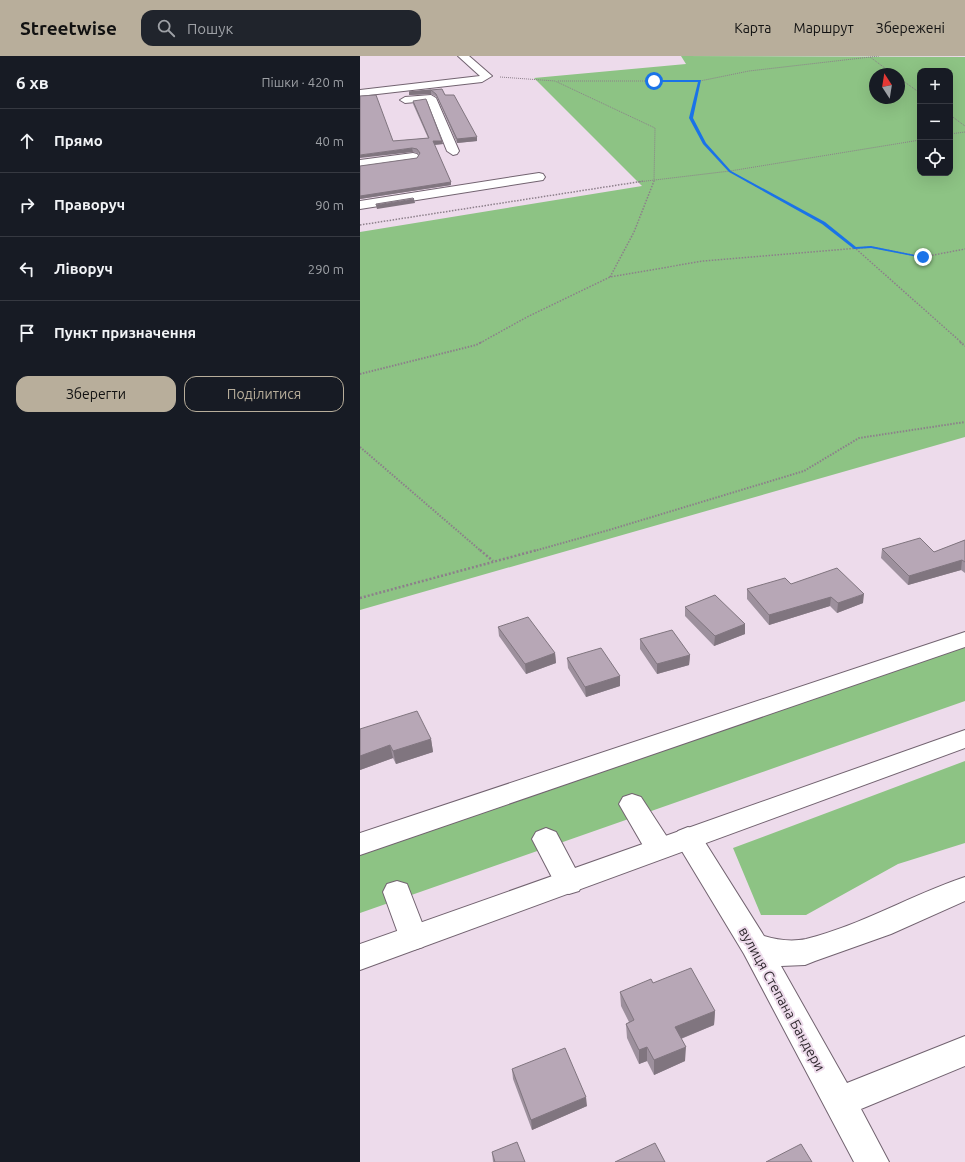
<!DOCTYPE html>
<html lang="uk">
<head>
<meta charset="utf-8">
<style>
  :root { --surface:#171b24; --page:#20242c; --text:#f1f3f6; --muted:#9ea1a6; --line:#363941; --accent:#b8ae9b }
  body { margin:0; font-family:Ubuntu,sans-serif; background:var(--page); color:var(--text) }
  .controls { position:absolute; right:12px; top:12px; display:grid; overflow:hidden; border-radius:8px; box-shadow:0 4px 16px #0002 }
  .controls button { width:36px; height:36px; display:grid; place-items:center; padding:0; border:0; border-bottom:1px solid var(--line); background:var(--surface); color:var(--text); font:20px sans-serif }
  .compass { position:absolute; left:509px; top:12px; width:36px; height:36px; border-radius:50%; background:var(--surface); box-shadow:0 4px 16px #0002; rotate:348deg }
  .stop { position:absolute; width:12px; height:12px; margin:-9px; border:3px solid #1a73e8; border-radius:50%; background:#fff }
  .stop.end { background:#1a73e8; border-color:#fff; box-shadow:0 1px 4px #0008 }
  .list { margin:0; padding:0; list-style:none }
  h2 { display:flex; justify-content:space-between; align-items:center; height:52px; margin:0; padding:0 16px; font-size:17px }
  h2 small { font-size:13px; font-weight:400; color:var(--muted) }
  .list li { display:grid; grid-template-columns:26px 1fr auto; gap:12px; align-items:center; box-sizing:border-box; height:64px; padding:0 16px; border-top:1px solid var(--line) }
  .list b { display:block; font-size:15px; white-space:nowrap }
  .list em { font-size:13px; font-style:normal; color:var(--muted) }
  .actions { display:flex; gap:8px; padding:12px 16px }
  .actions a { flex:1; padding:9px 0; border:1px solid var(--accent); border-radius:12px; text-align:center; font-size:14px; color:var(--accent) }
  .actions .main { background:var(--accent); color:#111 }
  .icon { flex:none; width:22px; height:22px; fill:none; stroke:currentColor; stroke-width:2; stroke-linecap:round; stroke-linejoin:round }
  .map { position:relative; flex:none; width:605px; height:1106px; overflow:hidden }
  header { display:flex; align-items:center; gap:24px; box-sizing:border-box; height:56px; padding:0 20px; background:var(--accent); color:#111 }
  header strong { font-size:19px }
  nav { display:flex; gap:22px; margin-inline-start:auto; font-size:14px }
  .search { width:280px; height:36px; background:var(--page); display:flex; align-items:center; gap:10px; box-sizing:border-box; padding:0 14px; border-radius:12px; color:var(--muted); font-size:15px }
  main { display:flex }
  aside { flex:1; background:var(--surface) }
  .map>svg:first-child { display:block }
  .forest { fill:#8dc384; fill-rule:evenodd }
  .lines { fill:none; stroke-linecap:round; stroke-linejoin:round }
  .minor-casing { stroke:#726370; stroke-width:2 }
  .highway-casing { stroke:#726370; stroke-width:2 }
  .path-far3 { stroke:#8c7f8a; stroke-width:1; stroke-dasharray:1 1; stroke-linecap:butt }
  .path-far2 { stroke:#8c7f8a; stroke-width:1.5; stroke-dasharray:1.5 1.5; stroke-linecap:butt }
  .path-far1 { stroke:#8c7f8a; stroke-width:2; stroke-dasharray:1.5 1.5; stroke-linecap:butt }
  .path { stroke:#8c7f8a; stroke-width:2.5; stroke-dasharray:2 2; stroke-linecap:butt }
  .minor { fill:#fff; fill-rule:evenodd }
  .highway { fill:#fff; fill-rule:evenodd }
  .wall { fill:#9d909d }
  .shaded-wall { fill:#80757f }
  .building { fill:#b7a7b6; stroke:#80757f }
  .route { fill:#1a73e8 }
  .labels { text-anchor:middle; stroke-width:4; stroke-linejoin:round; paint-order:stroke }
  .near-street-label { font-size:14px; fill:#30292f; stroke:#eddbeb }
</style>
</head>
<body>
<header>
<strong>Streetwise</strong>
<div class="search"><svg class="icon" aria-label="search" viewBox="0 0 24 24"><circle cx="10" cy="10" r="6"/><path d="M15 15l6 6"/></svg>Пошук</div>
<nav><a>Карта</a><a>Маршрут</a><a>Збережені</a></nav>
</header>
<main>
<aside>
<h2>6 хв<small>Пішки · 420 m</small></h2>
<ul class="list">
<li><svg class="icon" aria-label="ahead" viewBox="0 0 24 24"><path d="M12 20V5M6 11l6-6 6 6"/></svg><div><b>Прямо</b></div><em>40 m</em></li>
<li><svg class="icon" aria-label="right" viewBox="0 0 24 24"><path d="M7 20v-9h11M14 6l5 5-5 5"/></svg><div><b>Праворуч</b></div><em>90 m</em></li>
<li><svg class="icon" aria-label="left" viewBox="0 0 24 24"><path d="M17 20v-9H6M10 6l-5 5 5 5"/></svg><div><b>Ліворуч</b></div><em>290 m</em></li>
<li><svg class="icon" aria-label="arrive" viewBox="0 0 24 24"><path d="M6 21V4h12l-3 4 3 4H6"/></svg><div><b>Пункт призначення</b></div></li>
</ul>
<div class="actions"><a class="main">Зберегти</a><a>Поділитися</a></div>
</aside>
<div class="map">
<svg width="605" height="1106" viewBox="0 0 605 1106">
  <rect width="100%" height="100%" fill="#eddbeb"/>
  <path class="forest" d="M 321,0 L 605,1 L 605,381 L 0,554 L 0,176 L 282,130 L 174,22 L 326,8 ZM 560,15 L 590,15 L 590,117 L 560,117 ZM 515,18 L 539,18 L 539,42 L 515,42 Z
    M 605,587 L 605,645 L 0,857 L 0,788 Z
    M 605,705 L 605,787 L 538,808 L 446,859 L 401,859 L 373,792 Z"/>
  <g class="lines">
    <g class="minor-casing">
      <path id="minor" d="M 98,0 L 109,0 L 132,20 L 122,26 L 0,40 L 0,34 L 120,20 Z
        M 71,39 L 76,42 L 99,95 L 97,98 L 93,99 L 87,95 L 67,45 L 45,47 L 40,44 L 45,41 Z
        M 53,97 L 57,98 L 59,101 L 57,104 L 0,112 L 0,104 Z
        M 179,117 L 183,118 L 185,121 L 183,124 L 0,153 L 0,145 Z
        M 605,576 L 605,591 L 0,799 L 0,777 Z
        M 272,738 L 281,741 L 309,784 L 313,792 L 309,800 L 299,803 L 289,800 L 263,755 L 259,748 L 263,741 Z
        M 328,771 L 338,775 L 404,880 C 417,884 432,886 446,883 C 502,869 551,839 605,821 L 605,845 L 531,878 L 455,905 L 445,909 L 421,910 L 487,1027 L 605,980 L 605,1010 L 501,1053 L 529,1106 L 494,1106 L 384,898 L 314,782 L 318,775 Z
        M 186,772 L 196,776 L 223,827 L 219,835 L 209,838 L 199,835 L 172,783 L 176,776 Z
        M 37,825 L 47,828 L 68,882 L 63,891 L 53,894 L 43,891 L 23,836 L 27,828 Z"/>
    </g>
    <g class="highway-casing">
      <path id="highway" d="M 605,674 L 605,692 L 0,914 L 0,888 Z"/>
    </g>
    <path class="path-far3" d="M 510,1 L 533,18
      M 140,21 L 195,25 L 295,72 L 294,126
      M 539,22 L 560,37
      M 198,25 L 340,25
      M 590,59 L 605,70
      M 590,78 L 605,76
      M 278,126 L 370,115 L 560,84
      M 389,126 L 370,115 L 345,87 L 331,62 L 340,25 L 389,15 L 519,0"/>
    <path class="path-far2" d="M 387,125 L 463,167 L 495,192 L 602,287
      M 0,169 L 284,125
      M 250,221 L 274,176 L 294,125
      M 120,287 L 167,261 L 250,221 L 343,205 L 511,191 L 563,201 L 605,193"/>
    <path class="path-far1" d="M 600,286 L 605,290
      M 0,318 L 116,289 L 122,286
      M 0,391 L 121,495
      M 174,495 L 249,474 L 444,415 L 499,382 L 605,366"/>
    <path class="path" d="M 120,494 L 133,505
      M 0,542 L 177,494"/>
    <use href="#minor" class="minor"/>
    <use href="#highway" class="highway"/>
  </g>
  <path class="wall" d="M 82,33 L 85,39 L 117,85 L 97,87 L 77,41 L 71,38 L 49,39 L 49,36 Z
    M 53,45 L 82,85 L 83,88 L 74,89 L 91,126 L 91,129 L 0,143 L 0,110 L 57,102 L 59,98 L 57,97 L 53,96 L 33,85 L 68,82 L 53,48 Z
    M 605,484 L 605,517 L 601,514 L 548,529 L 521,502 L 522,493 L 574,496 Z
    M 431,528 L 503,547 L 477,557 L 470,550 L 409,569 L 387,543 L 387,533 Z
    M 325,551 L 385,568 L 385,578 L 354,590 L 325,560 Z
    M 138,571 L 195,597 L 196,607 L 166,618 L 139,580 Z
    M 280,583 L 330,599 L 329,609 L 297,618 L 280,593 Z
    M 207,602 L 260,620 L 260,630 L 226,641 L 208,612 Z
    M 0,673 L 71,683 L 73,696 L 36,708 L 33,702 L 0,714 Z
    M 293,927 L 355,955 L 354,969 L 321,983 L 325,1005 L 294,1019 L 287,1005 L 279,1008 L 267,982 L 266,968 L 269,966 L 261,950 L 260,936 Z
    M 152,1013 L 227,1050 L 172,1074 L 153,1023 Z
    M 132,1096 L 165,1106 L 133,1106 Z"/>
  <path class="shaded-wall" d="M 71,34 L 71,38 L 49,39 L 49,36 Z
    M 117,81 L 117,85 L 97,87 L 97,83 Z
    M 73,85 L 82,85 L 83,88 L 73,89 Z
    M 52,92 L 53,96 L 0,102 L 0,99 Z
    M 91,126 L 91,129 L 0,143 L 0,140 Z
    M 54,143 L 55,147 L 17,153 L 16,149 Z
    M 602,504 L 601,514 L 548,529 L 549,520 Z
    M 504,538 L 503,547 L 477,557 L 478,547 Z
    M 471,541 L 470,550 L 409,569 L 409,559 Z
    M 385,568 L 385,578 L 354,590 L 355,580 Z
    M 195,597 L 196,607 L 166,618 L 165,608 Z
    M 330,599 L 329,609 L 297,618 L 297,608 Z
    M 260,620 L 260,630 L 226,641 L 225,631 Z
    M 71,683 L 73,696 L 36,708 L 33,695 Z
    M 30,689 L 33,702 L 0,714 L 0,700 Z
    M 355,955 L 354,969 L 315,985 L 315,971 Z
    M 287,991 L 287,1005 L 279,1008 L 279,994 Z
    M 326,991 L 325,1005 L 294,1019 L 294,1004 Z
    M 226,1041 L 227,1050 L 172,1074 L 171,1064 Z"/>
  <path class="building" d="M 82,33 L 85,39 L 94,39 L 117,81 L 97,83 L 76,38 L 71,34 L 49,36 Z
    M 16,39 L 33,85 L 69,82 L 53,45 L 66,43 L 82,85 L 73,85 L 91,126 L 0,140 L 0,110 L 57,102 L 60,97 L 57,93 L 52,92 L 0,99 L 0,40 Z
    M 53,142 L 54,143 L 16,149 L 16,148 Z
    M 560,482 L 574,496 L 605,484 L 605,506 L 602,504 L 549,520 L 522,493 Z
    M 477,512 L 504,538 L 478,547 L 471,541 L 409,559 L 387,533 L 425,522 L 431,528 Z
    M 355,539 L 385,568 L 355,580 L 325,551 Z
    M 168,561 L 195,597 L 165,608 L 138,571 Z
    M 312,574 L 330,599 L 297,608 L 280,583 Z
    M 241,592 L 260,620 L 225,631 L 207,602 Z
    M 57,655 L 71,683 L 33,695 L 30,689 L 0,700 L 0,673 Z
    M 331,912 L 355,955 L 315,971 L 326,991 L 294,1004 L 287,991 L 279,994 L 266,968 L 274,964 L 260,936 L 291,923 L 293,927 Z
    M 205,992 L 226,1041 L 171,1064 L 152,1013 Z
    M 157,1086 L 165,1106 L 135,1106 L 132,1096 Z
    M 295,1087 L 305,1106 L 255,1106 Z
    M 441,1088 L 452,1106 L 406,1106 Z"/>
  <path class="route" d="M 294,24 L 341,24 L 333,62 L 346,87 L 371,115 L 465,166 L 496,191 L 511,190 L 565,201 L 563,202 L 511,192 L 494,193 L 462,168 L 369,116 L 343,88 L 329,62 L 338,26 L 293,26 Z"/>
  <g class="labels">
    <g class="near-street-label">
      <text transform="translate(422 943) rotate(61)" y="5">вулиця Степана Бандери</text>
    </g>
  </g>
</svg>
<div class="controls">
<button>+</button>
<button>−</button>
<button><svg class="icon" aria-label="locate" viewBox="0 0 24 24"><circle cx="12" cy="12" r="6"/><path d="M12 2v4M12 18v4M2 12h4M18 12h4"/></svg></button>
</div>
<svg class="compass" viewBox="-18 -18 36 36"><path d="M0-13l5 13h-10z" fill="#e53935"/><path d="M0 13l5-13h-10z" fill="#9ea1a6"/></svg>
<div class="stop" style="left:294px;top:25px"></div>
<div class="stop end" style="left:563px;top:201px"></div>
</div>
</main>
</body>
</html>
